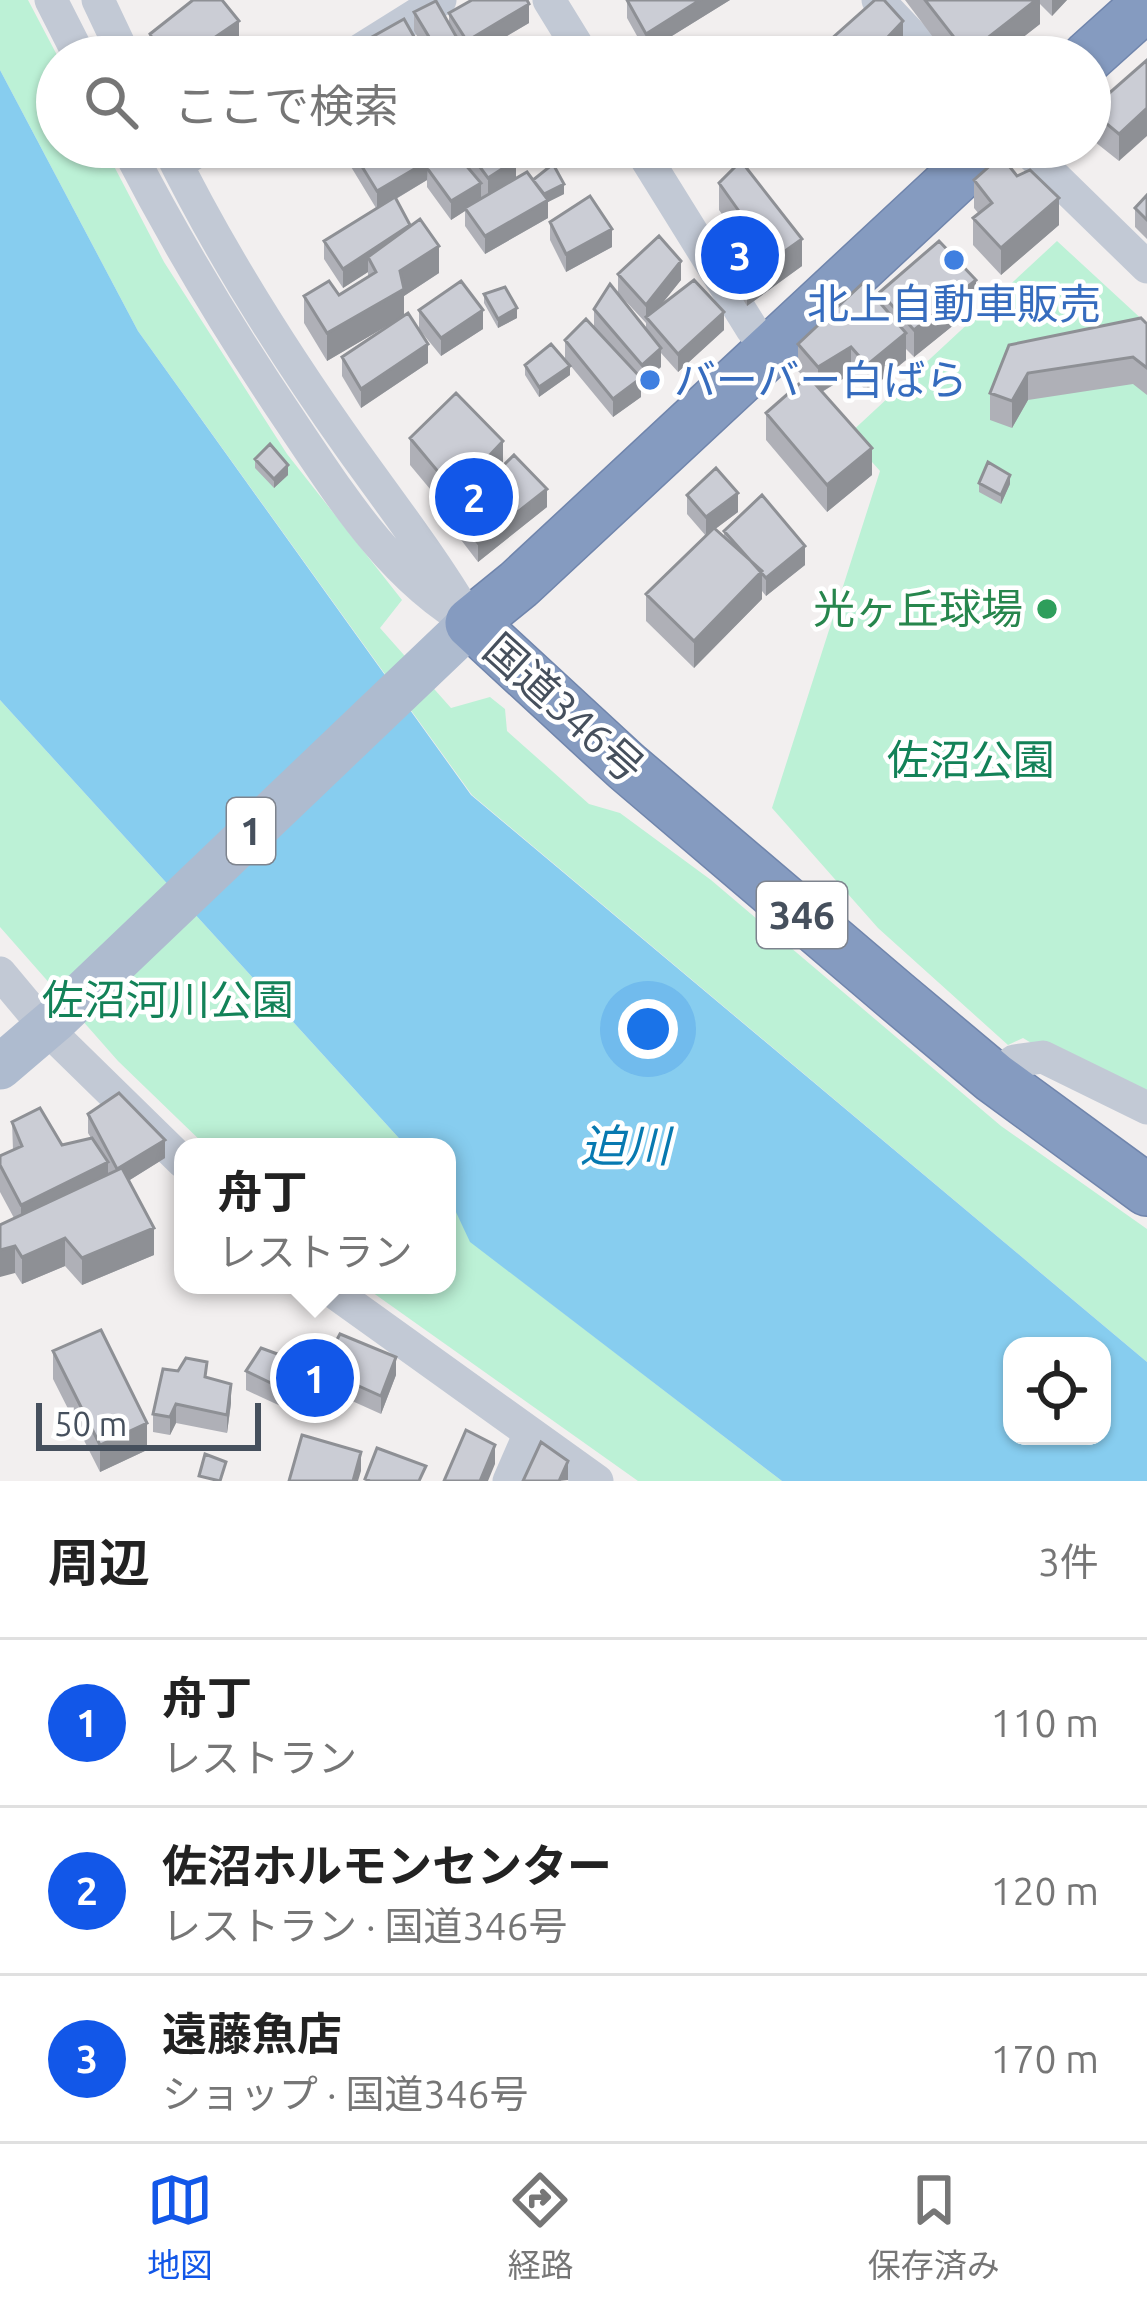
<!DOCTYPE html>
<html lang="ja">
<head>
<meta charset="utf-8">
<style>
  :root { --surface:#fff; --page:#f2f2f2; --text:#222; --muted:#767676; --line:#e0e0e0; --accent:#1257e8 }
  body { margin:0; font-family:Ubuntu,"Noto Sans JP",sans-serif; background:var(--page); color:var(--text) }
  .controls { position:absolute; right:36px; bottom:36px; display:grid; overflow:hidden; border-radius:24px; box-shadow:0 3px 9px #0004 }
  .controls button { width:108px; height:108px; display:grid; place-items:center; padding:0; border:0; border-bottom:3px solid var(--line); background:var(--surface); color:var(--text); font:60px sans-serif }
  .scale { position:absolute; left:36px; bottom:30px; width:225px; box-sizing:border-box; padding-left:12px; border:6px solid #46505d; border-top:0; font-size:33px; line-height:42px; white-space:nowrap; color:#46505d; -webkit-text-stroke:9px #fff; paint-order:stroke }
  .you { position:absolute; left:648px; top:1029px; width:42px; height:42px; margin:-30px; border:9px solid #fff; border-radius:50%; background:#1a73e8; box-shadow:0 0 0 18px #1a73e833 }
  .badge { display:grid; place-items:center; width:78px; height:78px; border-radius:50%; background:var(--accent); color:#fff; font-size:39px; font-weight:700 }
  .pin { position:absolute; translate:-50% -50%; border:6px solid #fff; box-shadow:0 3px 12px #0006 }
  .popup { position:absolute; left:174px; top:1138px; width:282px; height:156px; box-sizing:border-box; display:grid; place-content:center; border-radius:24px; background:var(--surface); filter:drop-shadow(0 3px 9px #0005); font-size:39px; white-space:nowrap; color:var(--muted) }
  .popup b { font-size:45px; color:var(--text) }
  .popup::after { content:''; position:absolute; left:50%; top:100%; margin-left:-24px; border:24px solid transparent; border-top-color:var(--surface) }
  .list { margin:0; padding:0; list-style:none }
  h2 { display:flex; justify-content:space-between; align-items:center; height:156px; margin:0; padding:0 48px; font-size:51px }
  h2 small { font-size:39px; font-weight:400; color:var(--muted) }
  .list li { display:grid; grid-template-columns:78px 1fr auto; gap:36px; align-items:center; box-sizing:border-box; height:168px; padding:0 48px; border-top:3px solid var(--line) }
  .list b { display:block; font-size:45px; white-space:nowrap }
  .list p { margin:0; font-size:39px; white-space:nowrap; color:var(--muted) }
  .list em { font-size:39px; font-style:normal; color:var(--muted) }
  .icon { flex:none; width:66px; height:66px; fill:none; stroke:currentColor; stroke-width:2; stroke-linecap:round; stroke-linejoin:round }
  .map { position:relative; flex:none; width:1147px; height:1481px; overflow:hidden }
  .search { position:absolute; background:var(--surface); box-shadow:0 3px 9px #0004; left:36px; right:36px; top:36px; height:132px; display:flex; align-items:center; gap:30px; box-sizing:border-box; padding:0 42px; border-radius:66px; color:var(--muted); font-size:45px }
  .sheet { height:660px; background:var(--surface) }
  nav { display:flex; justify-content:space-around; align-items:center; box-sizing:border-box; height:168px; border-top:3px solid var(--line); background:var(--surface); font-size:33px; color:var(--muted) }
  nav a { display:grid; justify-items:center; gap:6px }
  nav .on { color:var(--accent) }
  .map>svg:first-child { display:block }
  .green { fill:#bcf1d6 }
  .water { fill:#87cdef; fill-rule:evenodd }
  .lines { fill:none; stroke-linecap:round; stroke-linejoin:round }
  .highway-casing { stroke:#7085ac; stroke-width:54 }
  .minor { stroke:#c2c9d5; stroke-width:33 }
  .major { stroke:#aebbcf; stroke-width:45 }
  .highway { stroke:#859bc0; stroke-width:51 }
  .wall { fill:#afb0b7 }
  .shaded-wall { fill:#8e9095 }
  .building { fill:#cbcdd5; stroke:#8e9095; stroke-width:3 }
  .shop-dot { fill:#3f7fe0; stroke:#fff; stroke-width:4.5 }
  .leisure-dot { fill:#2e9e5b; stroke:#fff; stroke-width:4.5 }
  .labels { text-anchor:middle; stroke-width:9; stroke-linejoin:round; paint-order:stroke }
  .shield { fill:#fff; stroke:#7e848e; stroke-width:3 }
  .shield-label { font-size:39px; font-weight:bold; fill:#46505d }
  .shop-label { font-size:42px; fill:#366cbe; stroke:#fff }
  .leisure-label { font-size:42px; fill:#27864d; stroke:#fff; text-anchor:end }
  .street-label { font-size:42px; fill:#46505d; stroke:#fff }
  .park-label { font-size:42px; fill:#138258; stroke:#fff }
  .water-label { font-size:45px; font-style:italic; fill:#0779b0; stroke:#fff }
</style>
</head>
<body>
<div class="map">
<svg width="1147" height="1481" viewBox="0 0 1147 1481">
  <rect width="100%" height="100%" fill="#f2efef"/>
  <path class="green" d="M 0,0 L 28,0 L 58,57 L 57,147 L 104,147 L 164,262 L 287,454 L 402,600 L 380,628 L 451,708 L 490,697 L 505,709 L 507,731 L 589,804 L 620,813 L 711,880 L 1001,1126 L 1147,1229 L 1147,1362 L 472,795 L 138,331 L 0,70 Z
    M 1057,241 L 1147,324 L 1147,1113 L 1023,1038 L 1008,1045 L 878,928 L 772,808 L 880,471 L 848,435 Z
    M 0,700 L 407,1147 L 207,1147 L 118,1061 L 0,927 Z
    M 447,1193 L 471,1242 L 782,1481 L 638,1481 L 362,1285 L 447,1285 Z"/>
  <path class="water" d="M 0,70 L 138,331 L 471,795 L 1147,1362 L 1147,1481 L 782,1481 L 470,1242 L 447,1193 L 447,1147 L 407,1147 L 0,700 ZM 1012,1346 L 1102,1346 L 1102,1436 L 1012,1436 Z"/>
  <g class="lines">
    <g class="highway-casing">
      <path id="highway" d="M 1088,57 L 1147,4
        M 989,147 L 519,584 L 471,623 L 626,766 L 895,995 L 994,1078 L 1147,1190"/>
    </g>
    <path class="minor" d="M 51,0 L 80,57
      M 98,0 L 125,57
      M 549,0 L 584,57
      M 878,0 L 932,57
      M 349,57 L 440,0
      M 127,147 C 177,244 232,335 293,425 C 342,498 393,579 471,623
      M 168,147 C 220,253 283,352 351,448 C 391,504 432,557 467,616
      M 639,147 L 752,329 L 770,350
      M 1024,147 L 1147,267
      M 177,164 L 204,147
      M 0,973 L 46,1028 L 183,1162
      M 994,1078 L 1014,1061 L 1043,1057 L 1147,1108
      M 324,1285 L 597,1481
      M 509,1481 L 530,1433"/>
    <path class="major" d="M 0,1067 L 55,1020 L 471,623"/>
    <use href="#highway" class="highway"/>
  </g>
  <path class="wall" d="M 627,0 L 730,0 L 646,52 L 627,18 Z
    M 905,0 L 1067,0 L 1052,16 L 1040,4 L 1040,24 L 998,57 L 948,57 Z
    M 414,12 L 449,23 L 449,13 L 529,23 L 472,57 L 430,57 L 414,31 Z
    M 150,34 L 239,40 L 213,57 L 152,57 L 150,53 Z
    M 363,42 L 421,57 L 363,57 Z
    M 1147,60 L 1119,161 L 1090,138 L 1090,110 Z
    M 339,147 L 418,147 L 428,168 L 462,161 L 462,147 L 508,147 L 516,178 L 533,180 L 564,194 L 548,202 L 548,218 L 485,254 L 465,226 L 465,211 L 451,220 L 427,187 L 427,180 L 396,199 L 439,273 L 404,296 L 404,316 L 428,363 L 361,408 L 342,376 L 342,357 L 402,317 L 327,361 L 304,323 L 304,296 L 339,295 L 368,276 L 368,272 L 343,288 L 324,259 L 324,241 L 376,208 Z
    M 519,147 L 550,147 L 529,162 Z
    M 866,147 L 894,147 L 879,161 Z
    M 974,180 L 1059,225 L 1001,275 L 973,245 L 973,218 L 979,214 L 974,208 Z
    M 719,183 L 802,266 L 747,306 L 720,262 L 720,235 L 730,225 L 719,210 Z
    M 1147,195 L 1147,239 L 1135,227 L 1135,208 Z
    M 550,222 L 612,247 L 566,272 L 550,240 Z
    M 618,274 L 681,280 L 660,306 L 724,330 L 678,372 L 661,353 L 661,367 L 641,383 L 641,397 L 613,417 L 565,359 L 565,340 L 594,328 L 594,309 L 646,329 L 646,323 L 618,293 Z
    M 880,292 L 976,307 L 914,357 L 906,349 L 906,360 L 867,392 L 851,374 L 822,392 L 872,475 L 827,512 L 766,440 L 766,413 L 805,378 L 798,371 L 798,344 L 880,303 Z
    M 484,294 L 517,318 L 498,328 L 484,303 Z
    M 419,310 L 483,329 L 441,356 L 419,329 Z
    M 1147,324 L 1147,395 L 1133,384 L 1028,400 L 1012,428 L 990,420 L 990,393 L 1009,345 Z
    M 525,365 L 570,375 L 539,397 L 525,375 Z
    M 410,438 L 503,466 L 547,507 L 478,562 L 455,532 L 455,519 L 410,465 Z
    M 255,459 L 288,475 L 274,488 L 255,468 Z
    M 979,483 L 1010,484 L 1001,504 L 979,492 Z
    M 687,495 L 738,512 L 715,529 L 724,537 L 724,531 L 805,565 L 766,596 L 762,591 L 762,599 L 694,668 L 646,621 L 646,594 L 706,536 L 687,514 Z
    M 88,1114 L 165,1158 L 128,1181 L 154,1255 L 82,1285 L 65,1266 L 22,1284 L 15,1273 L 14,1218 L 0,1192 L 0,1156 L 13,1150 L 12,1122 L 62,1145 L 91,1138 L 88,1133 Z
    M 53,1351 L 147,1450 L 100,1472 L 53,1379 Z
    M 321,1369 L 396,1375 L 381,1414 L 321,1387 Z
    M 246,1371 L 316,1387 L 300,1415 L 246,1390 Z
    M 207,1377 L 231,1403 L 227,1433 L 176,1423 L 170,1435 L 153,1432 L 153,1414 Z"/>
  <path class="shaded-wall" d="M 700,0 L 730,0 L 646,52 L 646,34 Z
    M 1036,0 L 1040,0 L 1040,24 L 998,57 L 967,57 L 967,54 Z
    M 1052,0 L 1067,0 L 1052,16 Z
    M 529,4 L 529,23 L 471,57 L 467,57 L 467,41 Z
    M 239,21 L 239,40 L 213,57 L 186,57 Z
    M 903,21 L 903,49 L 895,57 L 885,40 Z
    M 461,45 L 461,57 L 440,57 L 440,55 Z
    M 421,49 L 421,57 L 405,57 Z
    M 1147,108 L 1147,136 L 1119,161 L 1119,134 Z
    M 529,147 L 550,147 L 529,162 Z
    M 879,147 L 894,147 L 879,161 Z
    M 516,160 L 516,179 L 488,197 L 488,178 Z
    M 428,161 L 427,180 L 377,210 L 377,191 Z
    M 481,183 L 481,201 L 465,208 L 465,211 L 451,220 L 451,201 Z
    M 564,184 L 564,194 L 548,202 L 548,218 L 485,254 L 485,236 L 544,194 Z
    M 1059,198 L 1059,225 L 1001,275 L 1001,248 Z
    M 410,225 L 368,257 L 368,272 L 343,288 L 343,269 Z
    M 612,229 L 612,247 L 566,272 L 566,254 Z
    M 802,239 L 802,266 L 747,306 L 747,278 Z
    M 439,246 L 439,273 L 404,296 L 404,316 L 327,361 L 327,333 L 400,271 Z
    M 681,261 L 681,280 L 649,320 L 646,317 L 646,305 Z
    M 976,280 L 976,307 L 914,357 L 914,330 Z
    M 517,308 L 517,318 L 498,328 L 498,319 Z
    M 483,310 L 483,329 L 441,356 L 441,338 Z
    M 724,312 L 724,330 L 678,372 L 678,354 Z
    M 906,333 L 906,360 L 867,392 L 867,365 Z
    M 428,344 L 428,363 L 361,408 L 361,389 Z
    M 851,347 L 851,374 L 818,394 L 818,367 Z
    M 661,348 L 661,367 L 642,384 L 642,365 Z
    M 570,366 L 570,375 L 539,397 L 539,387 Z
    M 1028,373 L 1028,400 L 1012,428 L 1012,401 Z
    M 641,378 L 641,397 L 613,417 L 613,399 Z
    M 503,441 L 503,469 L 455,513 L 455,519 L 455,492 Z
    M 872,448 L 872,475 L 827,512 L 827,485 Z
    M 288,465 L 288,475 L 274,488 L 274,479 Z
    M 1010,475 L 1010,484 L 1001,504 L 1001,495 Z
    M 547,489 L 547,507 L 478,562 L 478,543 Z
    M 738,493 L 738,512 L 706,536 L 706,517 Z
    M 805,546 L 805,565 L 766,596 L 766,578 Z
    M 762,571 L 762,599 L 694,668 L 694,641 Z
    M 165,1140 L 165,1158 L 117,1188 L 117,1169 Z
    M 108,1162 L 108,1190 L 21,1232 L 21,1205 Z
    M 154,1228 L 154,1255 L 82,1285 L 82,1258 Z
    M 65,1238 L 65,1266 L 22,1284 L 22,1257 Z
    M 15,1246 L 15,1273 L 0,1277 L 0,1250 Z
    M 396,1357 L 396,1375 L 381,1414 L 381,1396 Z
    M 316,1368 L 316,1387 L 300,1415 L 300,1397 Z
    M 231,1384 L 231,1403 L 227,1433 L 227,1415 Z
    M 176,1404 L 176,1423 L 170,1435 L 170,1417 Z
    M 147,1423 L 147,1450 L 100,1472 L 100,1445 Z
    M 495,1445 L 495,1464 L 488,1481 L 480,1481 Z
    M 361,1452 L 361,1471 L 358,1481 L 353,1481 Z
    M 568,1461 L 568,1480 L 559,1481 Z"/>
  <path class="building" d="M 193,0 L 222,0 L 239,21 L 186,57 L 162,57 L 150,34 Z
    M 472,0 L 527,0 L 529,4 L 467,41 L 449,13 Z
    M 627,0 L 700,0 L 646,34 Z
    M 875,0 L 884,0 L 903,21 L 885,40 L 908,57 L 811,57 Z
    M 925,0 L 1036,0 L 967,54 Z
    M 436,1 L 461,45 L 440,55 L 414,12 Z
    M 404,19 L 421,49 L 405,57 L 372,57 L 363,42 Z
    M 466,48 L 472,57 L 452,57 Z
    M 1147,60 L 1147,108 L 1119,134 L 1090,110 Z
    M 350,147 L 418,147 L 428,161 L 377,191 Z
    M 465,147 L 508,147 L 516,160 L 488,178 Z
    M 453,150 L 481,183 L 451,201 L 427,168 Z
    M 1001,156 L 1017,176 L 1030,170 L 1059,198 L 1001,248 L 973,218 L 992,203 L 974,180 Z
    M 741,161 L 802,239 L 747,278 L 720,235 L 741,214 L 719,183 Z
    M 553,164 L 564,184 L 544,194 L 533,180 Z
    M 527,172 L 548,200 L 485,236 L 465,208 Z
    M 1147,195 L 1147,220 L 1135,208 Z
    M 590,196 L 612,229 L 566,254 L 550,222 Z
    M 395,197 L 410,225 L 343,269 L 324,241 Z
    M 420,219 L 439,246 L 400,271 L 404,289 L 327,333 L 304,296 L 329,281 L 339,295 L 376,272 L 368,257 Z
    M 659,236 L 681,261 L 646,305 L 618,274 Z
    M 939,241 L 976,280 L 914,330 L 880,292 Z
    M 694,280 L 724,312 L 678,354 L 646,317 Z
    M 461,281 L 483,310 L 441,338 L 419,310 Z
    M 863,283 L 906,333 L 867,365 L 851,347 L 818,367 L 798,344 Z
    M 610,284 L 661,348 L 642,365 L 594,309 Z
    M 505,287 L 517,308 L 498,319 L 484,294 Z
    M 408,313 L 428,344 L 361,389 L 342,357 Z
    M 1141,318 L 1147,324 L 1147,368 L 1133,357 L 1028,373 L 1012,401 L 990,393 L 1009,345 Z
    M 586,319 L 641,378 L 613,399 L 565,340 Z
    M 551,344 L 570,366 L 539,387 L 525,365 Z
    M 808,376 L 872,448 L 827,485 L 766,413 Z
    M 456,393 L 503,441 L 455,492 L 410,438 Z
    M 270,444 L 288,465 L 274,479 L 255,459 Z
    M 514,455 L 547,489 L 478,543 L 455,513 Z
    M 988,462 L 1010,475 L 1001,495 L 979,483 Z
    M 716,468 L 738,493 L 706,517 L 687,495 Z
    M 762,495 L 805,546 L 766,578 L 724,531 Z
    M 714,528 L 762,571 L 694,641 L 646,594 Z
    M 119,1093 L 165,1140 L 117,1169 L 88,1114 Z
    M 40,1108 L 62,1145 L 92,1138 L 108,1162 L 21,1205 L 0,1165 L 0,1156 L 22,1146 L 12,1122 Z
    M 122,1168 L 154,1228 L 82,1258 L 65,1238 L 22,1257 L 15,1246 L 0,1250 L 0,1225 Z
    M 101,1330 L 147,1423 L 100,1445 L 53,1351 Z
    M 340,1334 L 396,1357 L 381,1396 L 321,1369 Z
    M 261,1348 L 316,1368 L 300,1397 L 246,1371 Z
    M 186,1358 L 207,1362 L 205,1377 L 231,1384 L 227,1415 L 176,1404 L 170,1417 L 153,1414 L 163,1369 L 178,1371 Z
    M 466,1430 L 495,1445 L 480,1481 L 444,1481 Z
    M 302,1435 L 361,1452 L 353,1481 L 289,1481 Z
    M 541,1442 L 568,1461 L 559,1481 L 523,1481 Z
    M 377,1448 L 426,1466 L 419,1481 L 370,1481 L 365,1479 Z
    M 205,1454 L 226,1462 L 220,1481 L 199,1476 Z"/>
  <g class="shop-dot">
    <circle cx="954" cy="260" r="12"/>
    <circle cx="650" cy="380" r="12"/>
  </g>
  <circle class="leisure-dot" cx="1047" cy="609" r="12"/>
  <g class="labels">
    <g class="shield">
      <rect x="227" y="798" width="48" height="66" rx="9"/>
      <rect x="757" y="882" width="90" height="66" rx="9"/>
    </g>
    <g class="shield-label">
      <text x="251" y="845">1</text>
      <text x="802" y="929">346</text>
    </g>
    <g class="shop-label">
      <text x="954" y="319">北上自動車販売</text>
      <text x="674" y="395" text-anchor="start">バーバー白ばら</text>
    </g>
    <g class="leisure-label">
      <text x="1023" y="624">光ヶ丘球場</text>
    </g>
    <g class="street-label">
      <text transform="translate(564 708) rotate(42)" y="15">国道346号</text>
    </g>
    <g class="park-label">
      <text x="971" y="775">佐沼公園</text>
      <text x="168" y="1015">佐沼河川公園</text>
    </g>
    <g class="water-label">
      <text x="625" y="1162">迫川</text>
    </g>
  </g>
</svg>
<div class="controls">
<button><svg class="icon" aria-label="locate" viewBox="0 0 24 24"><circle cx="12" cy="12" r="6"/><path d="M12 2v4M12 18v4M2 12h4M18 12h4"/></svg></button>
</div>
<div class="scale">50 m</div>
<div class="you"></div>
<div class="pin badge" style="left:315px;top:1378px">1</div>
<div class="popup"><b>舟丁</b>レストラン</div>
<div class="pin badge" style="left:474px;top:497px">2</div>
<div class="pin badge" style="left:740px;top:255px">3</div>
<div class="search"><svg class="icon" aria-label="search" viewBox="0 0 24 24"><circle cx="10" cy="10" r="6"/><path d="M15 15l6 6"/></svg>ここで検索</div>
</div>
<section class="sheet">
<h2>周辺<small>3件</small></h2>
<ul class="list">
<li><span class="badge">1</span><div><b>舟丁</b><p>レストラン</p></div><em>110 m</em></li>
<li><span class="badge">2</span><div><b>佐沼ホルモンセンター</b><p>レストラン · 国道346号</p></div><em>120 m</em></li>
<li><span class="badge">3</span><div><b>遠藤魚店</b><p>ショップ · 国道346号</p></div><em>170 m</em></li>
</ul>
</section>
<nav>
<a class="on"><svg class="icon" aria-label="map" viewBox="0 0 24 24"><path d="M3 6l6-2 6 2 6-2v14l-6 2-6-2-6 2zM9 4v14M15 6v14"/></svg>地図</a>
<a><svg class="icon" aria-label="directions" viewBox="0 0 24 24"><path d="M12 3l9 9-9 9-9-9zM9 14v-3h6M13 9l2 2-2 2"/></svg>経路</a>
<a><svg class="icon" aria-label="saved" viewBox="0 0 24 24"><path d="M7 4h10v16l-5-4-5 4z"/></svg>保存済み</a>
</nav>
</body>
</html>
